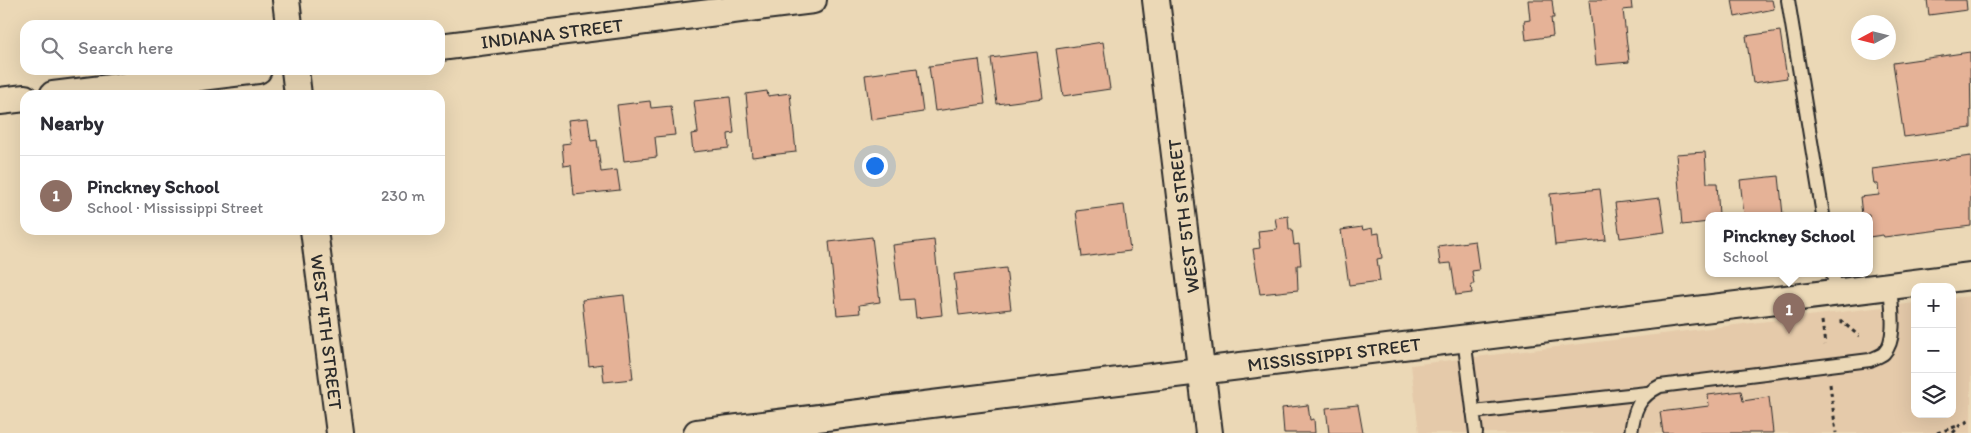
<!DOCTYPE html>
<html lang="en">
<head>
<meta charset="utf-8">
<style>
  :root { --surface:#fff; --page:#f2f2f3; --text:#2b2b33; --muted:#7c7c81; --line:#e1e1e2; --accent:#0f766e }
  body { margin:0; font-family:Itim,sans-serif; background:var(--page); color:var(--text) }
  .controls { position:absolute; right:15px; bottom:15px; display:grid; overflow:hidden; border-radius:10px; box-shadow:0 5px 20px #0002 }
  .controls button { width:45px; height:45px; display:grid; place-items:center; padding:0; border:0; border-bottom:1px solid var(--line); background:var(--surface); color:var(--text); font:25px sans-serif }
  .compass { position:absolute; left:1851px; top:15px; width:45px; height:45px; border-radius:50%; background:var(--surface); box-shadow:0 5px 20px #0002; rotate:263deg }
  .you { position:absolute; left:874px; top:165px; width:18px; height:18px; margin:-12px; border:4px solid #fff; border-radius:50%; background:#1a73e8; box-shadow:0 0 0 8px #1a73e833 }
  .badge { display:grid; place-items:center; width:32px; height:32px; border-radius:50%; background:var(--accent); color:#fff; font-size:16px; font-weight:700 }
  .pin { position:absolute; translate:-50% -41px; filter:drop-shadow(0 1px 2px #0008) }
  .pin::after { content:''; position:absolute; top:26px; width:18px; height:15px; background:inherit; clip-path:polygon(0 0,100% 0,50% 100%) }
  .popup { position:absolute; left:1705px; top:212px; width:168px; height:65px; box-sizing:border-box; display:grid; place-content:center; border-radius:10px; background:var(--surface); filter:drop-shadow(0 1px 4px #0005); font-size:16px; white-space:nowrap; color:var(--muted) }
  .popup b { font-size:19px; color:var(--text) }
  .popup::after { content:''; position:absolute; left:50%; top:100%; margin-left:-10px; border:10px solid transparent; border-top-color:var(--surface) }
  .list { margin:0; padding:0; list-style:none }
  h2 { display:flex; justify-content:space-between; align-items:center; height:65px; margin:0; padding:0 20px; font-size:21px }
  h2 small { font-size:16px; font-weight:400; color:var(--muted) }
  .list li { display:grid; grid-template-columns:32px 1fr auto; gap:15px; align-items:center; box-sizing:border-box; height:80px; padding:0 20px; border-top:1px solid var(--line) }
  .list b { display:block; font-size:19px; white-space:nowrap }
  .list p { margin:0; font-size:16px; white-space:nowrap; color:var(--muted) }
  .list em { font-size:16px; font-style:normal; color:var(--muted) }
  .icon { flex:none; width:28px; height:28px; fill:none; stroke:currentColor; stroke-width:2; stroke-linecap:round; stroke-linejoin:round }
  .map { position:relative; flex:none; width:1971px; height:433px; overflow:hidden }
  .search { position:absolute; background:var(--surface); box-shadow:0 5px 20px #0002; left:20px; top:20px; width:425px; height:55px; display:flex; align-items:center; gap:12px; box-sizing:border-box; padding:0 18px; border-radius:15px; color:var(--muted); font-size:19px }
  .panel { position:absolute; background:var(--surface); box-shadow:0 5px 20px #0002; left:20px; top:90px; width:425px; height:145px; border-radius:15px }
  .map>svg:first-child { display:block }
  .built { fill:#e5caaa }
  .building { fill:#e5b297; stroke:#2b2b2b }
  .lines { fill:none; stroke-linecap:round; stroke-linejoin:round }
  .service-casing { stroke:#2b2b2b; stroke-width:16 }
  .minor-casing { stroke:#2b2b2b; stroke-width:30 }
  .path { stroke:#2b2b2b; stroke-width:3; stroke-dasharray:4 4; stroke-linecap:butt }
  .service { stroke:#ebd8b6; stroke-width:12 }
  .minor { stroke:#ebd8b6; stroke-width:26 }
  .labels { text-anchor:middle; stroke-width:4; stroke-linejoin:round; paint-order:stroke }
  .street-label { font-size:19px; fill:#2b2b2b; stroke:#ebd8b6 }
</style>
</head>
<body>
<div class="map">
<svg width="1971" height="433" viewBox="0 0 1971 433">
  <rect width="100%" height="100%" fill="#ebd8b6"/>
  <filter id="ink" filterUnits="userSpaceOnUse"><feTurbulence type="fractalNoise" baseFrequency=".02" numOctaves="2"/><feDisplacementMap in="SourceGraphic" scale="10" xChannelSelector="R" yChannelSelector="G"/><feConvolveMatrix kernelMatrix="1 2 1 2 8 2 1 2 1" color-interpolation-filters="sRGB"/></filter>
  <g filter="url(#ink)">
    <path class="built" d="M 1971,296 L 1971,433 L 1419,433 L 1411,365 L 1915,303 L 1915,414 L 1952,414 L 1952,298 Z"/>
    <path class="building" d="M 1528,0 L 1552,0 L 1554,18 L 1551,18 L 1553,36 L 1526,40 L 1524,21 L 1530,20 Z
      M 1589,0 L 1631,0 L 1632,9 L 1623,10 L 1629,62 L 1596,65 Z
      M 1732,0 L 1772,0 L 1774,9 L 1735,17 Z
      M 1927,0 L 1966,0 L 1967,10 L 1929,15 Z
      M 1780,31 L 1787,78 L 1753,83 L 1746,36 Z
      M 1103,42 L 1110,89 L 1063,96 L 1056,49 Z
      M 1037,52 L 1043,98 L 997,104 L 991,58 Z
      M 1970,52 L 1971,128 L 1904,137 L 1893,63 Z
      M 979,60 L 985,104 L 935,111 L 929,66 Z
      M 917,68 L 923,112 L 871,120 L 865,75 Z
      M 767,91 L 768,96 L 790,93 L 796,152 L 752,157 L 746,94 Z
      M 730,97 L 734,133 L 728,134 L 729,148 L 693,152 L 691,134 L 698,133 L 694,101 Z
      M 650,101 L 651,108 L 671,106 L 675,135 L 655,137 L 657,157 L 624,161 L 617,105 Z
      M 588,118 L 591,141 L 597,140 L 601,172 L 617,170 L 620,190 L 574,195 L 571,165 L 564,166 L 562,144 L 571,143 L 568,120 Z
      M 1705,152 L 1707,183 L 1717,183 L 1719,215 L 1709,215 L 1709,222 L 1682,225 L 1676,154 Z
      M 1971,156 L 1971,226 L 1884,237 L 1883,235 L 1869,237 L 1869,215 L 1862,215 L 1860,197 L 1879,195 L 1878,184 L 1874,184 L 1872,169 Z
      M 1779,176 L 1783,215 L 1744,215 L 1740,180 Z
      M 1600,189 L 1606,240 L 1555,245 L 1550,194 Z
      M 1660,198 L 1665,232 L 1620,238 L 1615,203 Z
      M 1124,205 L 1130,251 L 1082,257 L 1076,211 Z
      M 1288,216 L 1289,229 L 1292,229 L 1294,245 L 1299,244 L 1301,265 L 1297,265 L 1298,290 L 1260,294 L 1253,249 L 1260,248 L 1258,231 L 1277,229 L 1275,218 Z
      M 1362,227 L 1363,230 L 1372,228 L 1373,234 L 1379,233 L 1382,258 L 1377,259 L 1380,281 L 1349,285 L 1341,230 Z
      M 872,237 L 880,302 L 859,305 L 860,313 L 837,315 L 829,242 Z
      M 934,240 L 942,315 L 916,318 L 914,299 L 900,300 L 893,245 Z
      M 1475,241 L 1479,270 L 1472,271 L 1474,284 L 1471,284 L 1472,293 L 1456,295 L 1451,263 L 1440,264 L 1438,246 Z
      M 1006,268 L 1011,309 L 959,315 L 954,274 Z
      M 624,295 L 633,379 L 604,382 L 602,364 L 589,366 L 582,300 Z
      M 1741,391 L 1743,401 L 1769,397 L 1773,433 L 1663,433 L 1660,412 L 1709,406 L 1708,395 Z
      M 1308,405 L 1310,420 L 1314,419 L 1315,433 L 1284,433 L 1282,408 Z
      M 1358,405 L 1363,433 L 1329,433 L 1326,408 Z"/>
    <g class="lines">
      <g class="service-casing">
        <path id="service" d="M 1788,0 L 1823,215
          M 1833,273 L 1836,292
          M 1464,338 L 1476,433
          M 1473,412 L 1647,393
          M 1631,433 C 1634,410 1638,397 1660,386 L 1870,360 C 1874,358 1881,356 1884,353 C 1898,339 1891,303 1890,286"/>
      </g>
      <g class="minor-casing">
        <path id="minor" d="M 286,0 L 289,25
          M 1156,0 L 1209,433
          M 440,47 L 813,0
          M 295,70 L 298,95
          M 53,95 L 258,70
          M 0,101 L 25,98
          M 314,230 L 340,433
          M 697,433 L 1971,276"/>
      </g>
      <path class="path" d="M 1840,320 L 1859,336
        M 1822,321 L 1825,345
        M 1830,384 L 1836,433
        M 1937,433 L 1960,425
        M 1953,433 L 1960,425 L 1971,420"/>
      <use href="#service" class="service"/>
      <use href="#minor" class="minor"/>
    </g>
  </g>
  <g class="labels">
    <g class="street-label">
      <text transform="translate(552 33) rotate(-7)" y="7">INDIANA STREET</text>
      <text transform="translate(1183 216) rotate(-97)" y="7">WEST 5TH STREET</text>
      <text transform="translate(327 332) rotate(83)" y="7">WEST 4TH STREET</text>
      <text transform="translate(1334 354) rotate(-7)" y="7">MISSISSIPPI STREET</text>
    </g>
  </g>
</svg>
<div class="controls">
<button>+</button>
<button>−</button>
<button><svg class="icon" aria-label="layers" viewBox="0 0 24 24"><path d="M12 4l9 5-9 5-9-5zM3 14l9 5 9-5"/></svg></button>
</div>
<svg class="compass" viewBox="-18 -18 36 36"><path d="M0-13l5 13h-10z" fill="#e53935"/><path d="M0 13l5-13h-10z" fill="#7c7c81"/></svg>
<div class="you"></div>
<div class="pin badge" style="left:1789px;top:334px;background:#8d6e63">1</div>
<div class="popup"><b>Pinckney School</b>School</div>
<div class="search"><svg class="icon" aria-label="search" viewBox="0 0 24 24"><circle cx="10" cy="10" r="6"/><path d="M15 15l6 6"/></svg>Search here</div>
<section class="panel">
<h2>Nearby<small></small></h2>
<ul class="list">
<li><span class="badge" style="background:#8d6e63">1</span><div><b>Pinckney School</b><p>School · Mississippi Street</p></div><em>230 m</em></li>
</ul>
</section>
</div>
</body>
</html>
